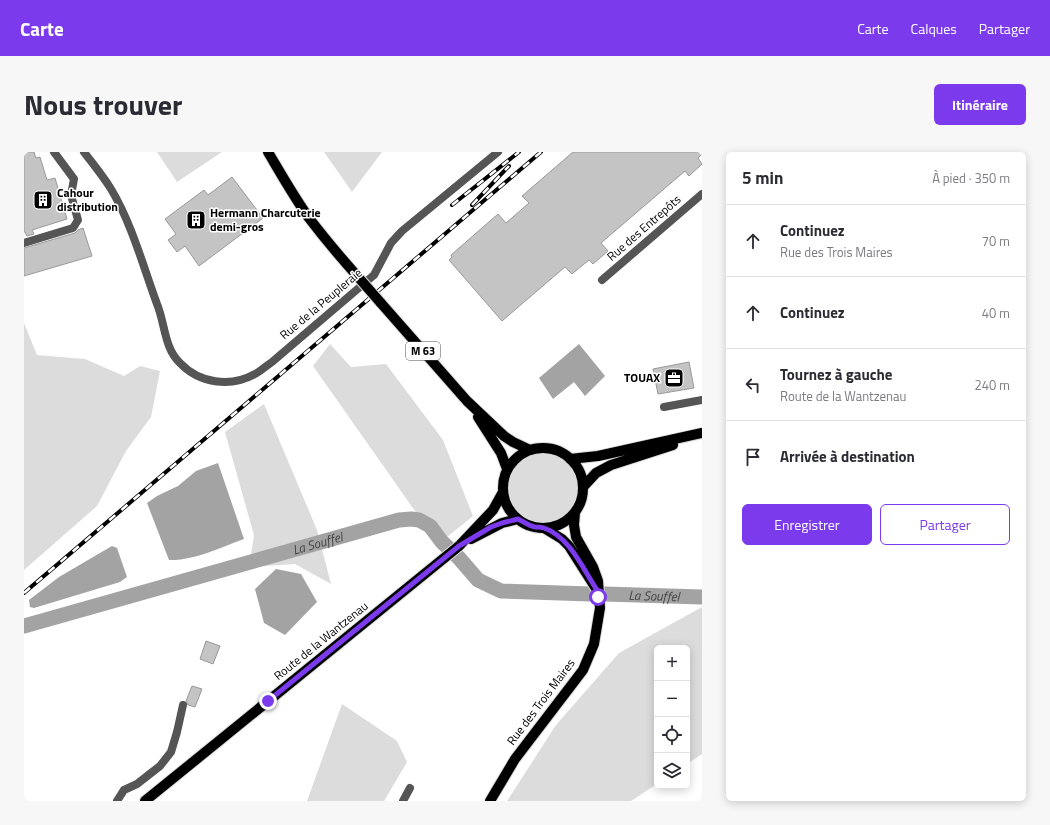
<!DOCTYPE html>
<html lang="fr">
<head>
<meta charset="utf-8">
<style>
  :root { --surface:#fff; --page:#f7f7f7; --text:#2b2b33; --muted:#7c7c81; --line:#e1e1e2; --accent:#7c3aed }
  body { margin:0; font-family:"Titillium Web",sans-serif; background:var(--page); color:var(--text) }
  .controls { position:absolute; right:12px; bottom:12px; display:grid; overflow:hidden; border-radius:6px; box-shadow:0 2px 10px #0003 }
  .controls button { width:36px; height:36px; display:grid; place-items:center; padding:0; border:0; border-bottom:1px solid var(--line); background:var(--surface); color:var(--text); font:20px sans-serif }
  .stop { position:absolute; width:12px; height:12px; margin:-9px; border:3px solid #7c3aed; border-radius:50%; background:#fff }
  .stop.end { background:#7c3aed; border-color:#fff; box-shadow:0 1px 4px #0008 }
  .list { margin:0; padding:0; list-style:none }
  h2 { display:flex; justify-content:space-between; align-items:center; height:52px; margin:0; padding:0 16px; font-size:17px }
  h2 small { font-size:13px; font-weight:400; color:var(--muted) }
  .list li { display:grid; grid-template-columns:26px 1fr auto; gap:12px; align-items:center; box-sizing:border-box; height:72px; padding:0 16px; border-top:1px solid var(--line) }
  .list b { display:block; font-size:15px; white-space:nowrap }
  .list p { margin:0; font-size:13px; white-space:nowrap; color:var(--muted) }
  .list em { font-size:13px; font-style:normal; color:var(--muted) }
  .actions { display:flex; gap:8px; padding:12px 16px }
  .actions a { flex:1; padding:9px 0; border:1px solid var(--accent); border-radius:6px; text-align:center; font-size:14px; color:var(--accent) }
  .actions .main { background:var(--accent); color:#fff }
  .icon { flex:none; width:22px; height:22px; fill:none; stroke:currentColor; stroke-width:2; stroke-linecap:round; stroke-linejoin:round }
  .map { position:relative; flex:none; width:678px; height:649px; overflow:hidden; border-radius:6px }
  header { display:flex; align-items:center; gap:24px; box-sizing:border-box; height:56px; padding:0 20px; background:var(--accent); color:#fff }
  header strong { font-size:19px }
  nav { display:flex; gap:22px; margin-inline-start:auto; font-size:14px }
  .intro { display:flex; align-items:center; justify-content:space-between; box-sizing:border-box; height:96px; padding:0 24px }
  h1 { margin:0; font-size:28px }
  .button { padding:10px 18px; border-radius:6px; background:var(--accent); color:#fff; font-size:14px; font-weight:700 }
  main { display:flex; gap:24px; padding:0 24px }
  aside { flex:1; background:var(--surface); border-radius:6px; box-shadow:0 2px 10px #0003 }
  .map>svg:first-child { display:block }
  .green { fill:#dcdcdc }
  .water { fill:#a3a3a3 }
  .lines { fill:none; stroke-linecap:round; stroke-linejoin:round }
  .river { stroke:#a3a3a3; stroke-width:15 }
  .building { fill:#c4c4c4; stroke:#999 }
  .major-casing { stroke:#dbdbdb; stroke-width:12 }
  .minor { stroke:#555; stroke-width:8 }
  .major { stroke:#000; stroke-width:10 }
  .rail-casing { stroke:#000; stroke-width:4 }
  .rail { stroke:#fff; stroke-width:2.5; stroke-dasharray:8; stroke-linecap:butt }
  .major-bridge-casing { stroke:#dbdbdb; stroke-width:12; stroke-linecap:butt }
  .major-bridge { stroke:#000; stroke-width:10 }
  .route { stroke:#7c3aed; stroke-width:5 }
  .labels { text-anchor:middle; stroke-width:3; stroke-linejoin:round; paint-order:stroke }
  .shield { fill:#fff; stroke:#4c4c4c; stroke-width:1 }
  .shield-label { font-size:11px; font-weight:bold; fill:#000 }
  .poi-label { font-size:12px; font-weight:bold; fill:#000; stroke:#fff; text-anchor:start }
  .street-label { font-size:12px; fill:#000; stroke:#fff }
  .water-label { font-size:13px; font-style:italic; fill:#444; stroke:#fff }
</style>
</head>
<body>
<header>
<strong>Carte</strong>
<nav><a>Carte</a><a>Calques</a><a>Partager</a></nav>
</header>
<div class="intro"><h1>Nous trouver</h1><a class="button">Itinéraire</a></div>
<main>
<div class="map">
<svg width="678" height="649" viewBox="0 0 678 649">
  <rect width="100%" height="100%" fill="#fff"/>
  <path class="green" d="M 133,0 L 198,0 L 153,30 Z
    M 300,0 L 358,0 L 328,40 Z
    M 0,171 L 13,203 L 61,207 L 100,224 L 116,214 L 136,219 L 127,265 L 102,299 L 73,354 L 0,418 Z
    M 306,192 L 327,215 L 362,212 L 419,288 L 449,364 L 422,386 L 391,359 L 289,214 Z
    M 240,252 L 293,378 L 307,432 L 271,412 L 225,415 L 230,383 L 201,280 Z
    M482 336a36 36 0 1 1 72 0a36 36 0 1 1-72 0Z
    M 678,455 L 678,602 L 663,612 L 663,496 L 633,496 L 633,632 L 607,649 L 483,649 L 532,573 L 595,501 Z
    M 318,552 L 373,589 L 383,610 L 360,649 L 283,649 Z"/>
  <path class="water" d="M 555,192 L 581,224 L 561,244 L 550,230 L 529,247 L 515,226 Z
    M 194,311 L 220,387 C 198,395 169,409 145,408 L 123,351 L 133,344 L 154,334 L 172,319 Z
    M 88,394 L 93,396 L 103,425 L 96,430 L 10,456 L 6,455 L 5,448 L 35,425 Z
    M 252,417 L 277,422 L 293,450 L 261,483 L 240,471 L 231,437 Z"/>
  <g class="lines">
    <g class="river">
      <path id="s1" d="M 581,442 L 678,445"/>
      <path id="s2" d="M 0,474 L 375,368 L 387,367 L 395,368 L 406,374 L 418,390 L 435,406 L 454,428 L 477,439 L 566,442"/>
    </g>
  </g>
  <path class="building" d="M 0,0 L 10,0 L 12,6 L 16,5 L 23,28 L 31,26 L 43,67 L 8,78 L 10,82 L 3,84 L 1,80 L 0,80 Z
    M 549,0 L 678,0 L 678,2 L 674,6 L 678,12 L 665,24 L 661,19 L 577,91 L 584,99 L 569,112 L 565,108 L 548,122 L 541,115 L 478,169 L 425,108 L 428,105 L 427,103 L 474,62 L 482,71 L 505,51 L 498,44 Z
    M 208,25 L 239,66 L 175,114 L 161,94 L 153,100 L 144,88 L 152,82 L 141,67 L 180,38 L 184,43 Z
    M 59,76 L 68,104 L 0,124 L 0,96 L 51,81 L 54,78 Z
    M 665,210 L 670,236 L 634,242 L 629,217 Z
    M 182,489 L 196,494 L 189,512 L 176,507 Z
    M 168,534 L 178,537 L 171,555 L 164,553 L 162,549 Z"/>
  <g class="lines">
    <g class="major-casing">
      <path id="major" d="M 244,0 C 257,22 270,45 285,66 C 301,87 318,107 335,126
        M 356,150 L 443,249 L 480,284 L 489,290 L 506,298
        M 454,265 L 477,301 L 483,317
        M479 336a40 40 0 1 1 80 0a40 40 0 1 1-80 0Z
        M 546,307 L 574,304 L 678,281
        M 559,335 L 572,321 L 587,313 L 649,293
        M 520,376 L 538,387 L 545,394 L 573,438
        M 447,387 L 478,371 L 494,367
        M 121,649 L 435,394 L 469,358 L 479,340
        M 466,649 L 491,607 L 559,518 L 570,492 L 576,456 L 574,429 L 569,415 L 552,385 L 550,373 L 551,360"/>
    </g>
    <path class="minor" d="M 60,0 C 69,12 79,24 87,37 C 108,72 119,114 133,152 C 141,171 140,196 156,211 C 175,231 206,236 231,222 C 237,219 242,214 248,210 L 350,123 L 367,91 L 378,79 L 474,0
      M 0,91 L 49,76 L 54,68 L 47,43 L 50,27 L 30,0
      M 578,128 L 678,42
      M 640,255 L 678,248
      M 93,649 L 100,638 L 113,632 L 136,614 L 147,600 L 153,580 L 159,553
      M 379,649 L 386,636"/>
    <use href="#major" class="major"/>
    <g class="rail-casing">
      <path id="rail" d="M 428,53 L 495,0
        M 448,53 L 485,14
        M 0,441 L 517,0"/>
    </g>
    <use href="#rail" class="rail"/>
    <g class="major-bridge-casing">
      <path id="major-bridge" d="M 335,126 L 356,150"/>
    </g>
    <use href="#major-bridge" class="major-bridge"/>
  </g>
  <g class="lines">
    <path class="route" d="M 244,549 L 435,394 L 467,375 L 478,371 L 494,367 C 500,370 505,374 511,375 C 514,375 517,375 520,376 C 546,385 559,417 573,438 L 574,445"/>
  </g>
  <defs>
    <g id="building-square" transform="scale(1)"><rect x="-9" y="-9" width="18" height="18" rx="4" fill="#000" stroke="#fff"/><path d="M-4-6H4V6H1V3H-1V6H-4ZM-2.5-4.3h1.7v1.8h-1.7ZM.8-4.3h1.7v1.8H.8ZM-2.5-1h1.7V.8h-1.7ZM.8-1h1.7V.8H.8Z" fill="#fff"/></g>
    <g id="office-square" transform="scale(1)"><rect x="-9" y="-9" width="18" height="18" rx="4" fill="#000" stroke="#fff"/><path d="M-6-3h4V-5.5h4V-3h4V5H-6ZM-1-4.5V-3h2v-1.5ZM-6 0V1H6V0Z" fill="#fff"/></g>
  </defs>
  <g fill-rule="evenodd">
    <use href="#building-square" x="19" y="48"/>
    <use href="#building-square" x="172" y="68"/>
    <use href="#office-square" x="650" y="226"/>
  </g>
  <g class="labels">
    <rect class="shield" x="382" y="190" width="34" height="18" rx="3"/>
    <g class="shield-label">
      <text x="399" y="203">M 63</text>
    </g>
    <g class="poi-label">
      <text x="33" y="45">Cahour<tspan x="33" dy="14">distribution</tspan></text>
      <text x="186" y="65">Hermann Charcuterie<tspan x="186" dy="14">demi-gros</tspan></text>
      <text x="636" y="230" text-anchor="end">TOUAX</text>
    </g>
    <g class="street-label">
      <text transform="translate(620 76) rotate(-41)" y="4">Rue des Entrepôts</text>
      <text transform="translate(297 152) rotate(-40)" y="4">Rue de la Peupleraie</text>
      <text transform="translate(297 489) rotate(-39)" y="4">Route de la Wantzenau</text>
      <text transform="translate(517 550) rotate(-53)" y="4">Rue des Trois Maires</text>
    </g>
    <g class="water-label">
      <text dy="5" stroke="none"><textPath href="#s2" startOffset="305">La Souffel</textPath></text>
      <text dy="5" stroke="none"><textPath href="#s1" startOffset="49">La Souffel</textPath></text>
    </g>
  </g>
</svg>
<div class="controls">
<button>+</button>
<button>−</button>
<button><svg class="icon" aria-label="locate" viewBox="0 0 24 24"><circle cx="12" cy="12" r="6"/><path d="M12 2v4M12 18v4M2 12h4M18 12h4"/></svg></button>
<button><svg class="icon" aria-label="layers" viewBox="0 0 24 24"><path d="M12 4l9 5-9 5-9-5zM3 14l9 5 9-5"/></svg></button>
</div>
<div class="stop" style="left:574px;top:445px"></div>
<div class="stop end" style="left:244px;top:549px"></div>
</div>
<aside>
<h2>5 min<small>À pied · 350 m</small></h2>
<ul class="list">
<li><svg class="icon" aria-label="ahead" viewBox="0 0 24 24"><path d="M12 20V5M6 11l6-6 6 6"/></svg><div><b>Continuez</b><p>Rue des Trois Maires</p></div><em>70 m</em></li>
<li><svg class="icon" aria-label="ahead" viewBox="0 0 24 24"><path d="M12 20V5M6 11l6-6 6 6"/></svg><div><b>Continuez</b></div><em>40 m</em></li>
<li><svg class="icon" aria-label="left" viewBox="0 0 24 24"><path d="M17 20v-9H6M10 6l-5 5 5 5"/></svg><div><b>Tournez à gauche</b><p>Route de la Wantzenau</p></div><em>240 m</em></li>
<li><svg class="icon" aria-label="arrive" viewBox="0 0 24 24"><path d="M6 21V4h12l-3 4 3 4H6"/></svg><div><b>Arrivée à destination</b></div></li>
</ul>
<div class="actions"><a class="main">Enregistrer</a><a>Partager</a></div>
</aside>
</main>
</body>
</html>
